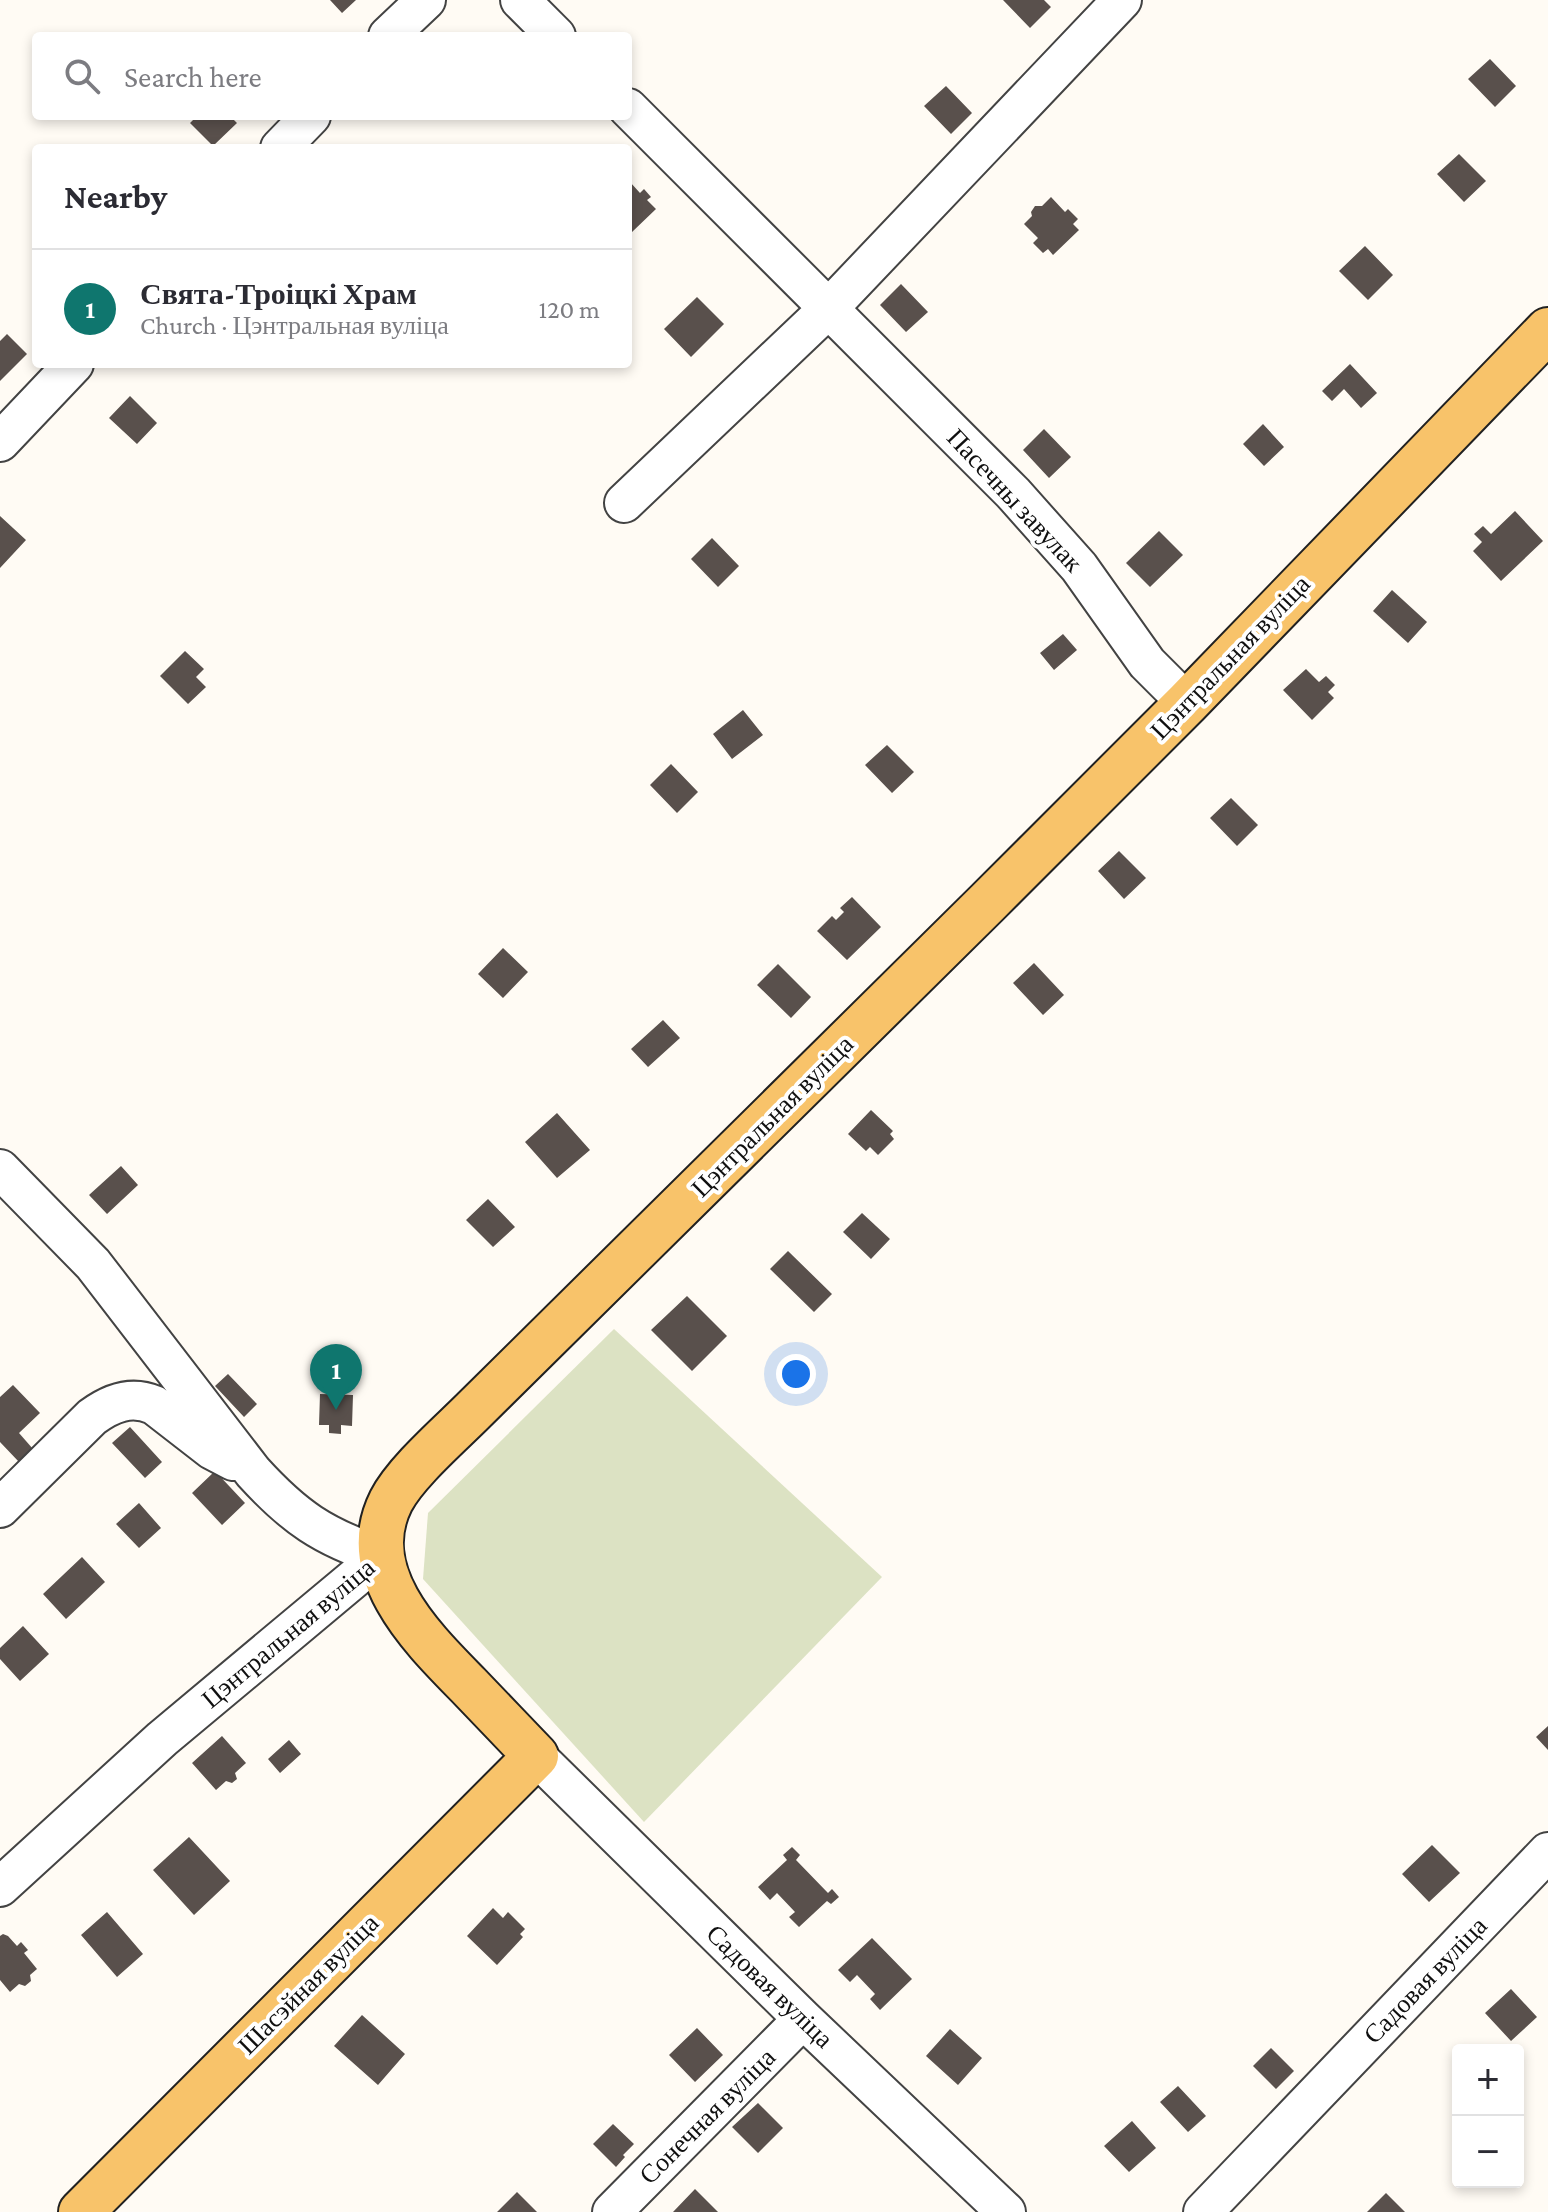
<!DOCTYPE html>
<html lang="en">
<head>
<meta charset="utf-8">
<style>
  :root { --surface:#fff; --page:#f2f2f3; --text:#2b2b33; --muted:#7c7c81; --line:#e1e1e2; --accent:#0f766e }
  body { margin:0; font-family:"Crimson Pro",serif; background:var(--page); color:var(--text) }
  .controls { position:absolute; right:24px; bottom:24px; display:grid; overflow:hidden; border-radius:8px; box-shadow:0 4px 12px #0003 }
  .controls button { width:72px; height:72px; display:grid; place-items:center; padding:0; border:0; border-bottom:2px solid var(--line); background:var(--surface); color:var(--text); font:40px sans-serif }
  .you { position:absolute; left:796px; top:1374px; width:28px; height:28px; margin:-20px; border:6px solid #fff; border-radius:50%; background:#1a73e8; box-shadow:0 0 0 12px #1a73e833 }
  .badge { display:grid; place-items:center; width:52px; height:52px; border-radius:50%; background:var(--accent); color:#fff; font-size:26px; font-weight:700 }
  .pin { position:absolute; translate:-50% -66px; filter:drop-shadow(0 2px 4px #0008) }
  .pin::after { content:''; position:absolute; top:42px; width:28px; height:24px; background:inherit; clip-path:polygon(0 0,100% 0,50% 100%) }
  .list { margin:0; padding:0; list-style:none }
  h2 { display:flex; justify-content:space-between; align-items:center; height:104px; margin:0; padding:0 32px; font-size:34px }
  h2 small { font-size:26px; font-weight:400; color:var(--muted) }
  .list li { display:grid; grid-template-columns:52px 1fr auto; gap:24px; align-items:center; box-sizing:border-box; height:120px; padding:0 32px; border-top:2px solid var(--line) }
  .list b { display:block; font-size:30px; white-space:nowrap }
  .list p { margin:0; font-size:26px; white-space:nowrap; color:var(--muted) }
  .list em { font-size:26px; font-style:normal; color:var(--muted) }
  .icon { flex:none; width:44px; height:44px; fill:none; stroke:currentColor; stroke-width:2; stroke-linecap:round; stroke-linejoin:round }
  .map { position:relative; flex:none; width:1548px; height:2212px; overflow:hidden }
  .search { position:absolute; background:var(--surface); box-shadow:0 4px 12px #0003; left:32px; top:32px; width:600px; height:88px; display:flex; align-items:center; gap:20px; box-sizing:border-box; padding:0 28px; border-radius:8px; color:var(--muted); font-size:30px }
  .panel { position:absolute; background:var(--surface); box-shadow:0 4px 12px #0003; left:32px; top:144px; width:600px; height:224px; border-radius:8px }
  .map>svg:first-child { display:block }
  .cemetery { fill:#dce2c3 }
  .building { fill:#59504c }
  .lines { fill:none; stroke-linecap:round; stroke-linejoin:round }
  .minor-casing { stroke:#434343; stroke-width:42 }
  .major-casing { stroke:#212121; stroke-width:48 }
  .minor { stroke:#fff; stroke-width:38 }
  .major { stroke:#f8c36a; stroke-width:44 }
  .labels { text-anchor:middle; stroke-width:8; stroke-linejoin:round; paint-order:stroke }
  .street-label { font-size:26px; fill:#101010; stroke:#fff }
</style>
</head>
<body>
<div class="map">
<svg width="1548" height="2212" viewBox="0 0 1548 2212">
  <rect width="100%" height="100%" fill="#fffbf4"/>
  <path class="cemetery" d="M 614,1329 L 882,1577 L 644,1822 L 423,1579 L 428,1513 Z"/>
  <path class="building" d="M 330,0 L 356,0 L 342,13 Z
    M 1003,0 L 1044,0 L 1051,7 L 1030,28 Z
    M 1490,59 L 1516,86 L 1495,107 L 1468,79 Z
    M 946,86 L 972,113 L 951,134 L 924,106 Z
    M 197,116 L 230,116 L 237,123 L 213,146 L 190,123 Z
    M 1459,154 L 1486,181 L 1464,202 L 1437,174 Z
    M 630,182 L 640,193 L 644,189 L 651,197 L 647,200 L 656,209 L 632,232 L 628,228 Z
    M 1051,197 L 1065,212 L 1068,209 L 1078,219 L 1073,224 L 1079,230 L 1053,255 L 1048,249 L 1043,253 L 1033,243 L 1038,238 L 1024,224 L 1032,216 L 1031,212 L 1035,206 L 1042,206 Z
    M 1365,246 L 1393,275 L 1368,300 L 1339,271 Z
    M 901,284 L 928,312 L 906,332 L 880,305 Z
    M 697,297 L 724,324 L 691,357 L 664,329 Z
    M 7,334 L 27,354 L 0,381 L 0,341 Z
    M 1350,364 L 1377,393 L 1361,408 L 1344,389 L 1332,401 L 1322,391 Z
    M 130,396 L 157,423 L 137,444 L 109,418 Z
    M 1263,424 L 1284,447 L 1264,466 L 1243,444 Z
    M 1044,429 L 1071,457 L 1049,478 L 1023,450 Z
    M 1515,511 L 1543,541 L 1501,581 L 1473,551 L 1482,542 L 1474,534 L 1483,526 L 1491,534 Z
    M 0,516 L 26,540 L 0,568 Z
    M 1159,531 L 1183,555 L 1150,587 L 1126,563 Z
    M 712,538 L 739,566 L 718,587 L 691,559 Z
    M 1392,590 L 1427,622 L 1408,643 L 1373,611 Z
    M 1063,634 L 1077,650 L 1054,670 L 1040,653 Z
    M 185,651 L 204,669 L 196,677 L 206,687 L 188,704 L 160,676 Z
    M 1306,669 L 1319,682 L 1326,676 L 1335,685 L 1328,692 L 1334,698 L 1312,720 L 1283,690 Z
    M 743,710 L 763,735 L 732,759 L 713,734 Z
    M 887,745 L 914,772 L 892,793 L 865,765 Z
    M 671,764 L 698,792 L 677,813 L 650,785 Z
    M 1231,798 L 1258,825 L 1237,846 L 1210,818 Z
    M 1119,851 L 1146,878 L 1124,899 L 1098,871 Z
    M 852,897 L 881,927 L 847,960 L 817,931 L 832,916 L 836,920 L 844,912 L 840,908 Z
    M 503,948 L 528,972 L 503,998 L 478,974 Z
    M 1034,963 L 1064,995 L 1043,1015 L 1013,983 Z
    M 778,964 L 811,997 L 791,1018 L 757,985 Z
    M 663,1020 L 680,1038 L 648,1067 L 631,1049 Z
    M 871,1110 L 893,1131 L 890,1134 L 894,1139 L 878,1155 L 870,1147 L 866,1151 L 848,1134 Z
    M 557,1113 L 590,1150 L 557,1178 L 525,1142 Z
    M 121,1166 L 138,1185 L 107,1214 L 89,1195 Z
    M 488,1199 L 515,1227 L 493,1247 L 466,1220 Z
    M 862,1213 L 890,1239 L 871,1259 L 843,1232 Z
    M 788,1251 L 832,1294 L 814,1312 L 770,1269 Z
    M 687,1296 L 727,1336 L 692,1371 L 651,1330 Z
    M 228,1374 L 257,1404 L 244,1417 L 215,1386 Z
    M 13,1385 L 40,1413 L 19,1433 L 33,1449 L 19,1462 L 0,1442 L 0,1397 Z
    M 320,1394 L 353,1395 L 352,1426 L 341,1425 L 341,1434 L 329,1433 L 329,1425 L 319,1425 Z
    M 130,1427 L 162,1462 L 145,1478 L 112,1443 Z
    M 215,1471 L 245,1503 L 222,1525 L 192,1493 Z
    M 139,1503 L 161,1528 L 139,1548 L 116,1524 Z
    M 82,1557 L 105,1582 L 66,1619 L 43,1594 Z
    M 23,1626 L 49,1654 L 20,1681 L 0,1659 L 0,1648 Z
    M 1548,1726 L 1548,1750 L 1536,1737 Z
    M 222,1736 L 246,1763 L 235,1773 L 237,1779 L 232,1783 L 226,1781 L 216,1790 L 192,1763 Z
    M 289,1740 L 301,1754 L 280,1773 L 268,1759 Z
    M 189,1837 L 230,1881 L 194,1915 L 153,1870 Z
    M 1432,1845 L 1460,1873 L 1429,1902 L 1402,1874 Z
    M 792,1847 L 800,1855 L 796,1860 L 828,1893 L 832,1889 L 839,1897 L 831,1904 L 827,1901 L 799,1927 L 789,1917 L 795,1912 L 777,1893 L 770,1900 L 758,1887 L 787,1860 L 783,1855 Z
    M 493,1908 L 503,1918 L 508,1912 L 525,1929 L 520,1934 L 523,1937 L 497,1965 L 467,1936 Z
    M 107,1912 L 143,1954 L 117,1977 L 81,1935 Z
    M 3,1934 L 8,1936 L 17,1946 L 21,1942 L 28,1950 L 24,1953 L 37,1969 L 30,1975 L 31,1981 L 25,1986 L 19,1984 L 10,1992 L 0,1980 L 0,1936 Z
    M 872,1938 L 912,1979 L 880,2010 L 870,1999 L 875,1994 L 857,1975 L 850,1982 L 838,1970 Z
    M 1511,1989 L 1537,2017 L 1511,2041 L 1485,2013 Z
    M 362,2015 L 405,2054 L 378,2085 L 334,2046 Z
    M 697,2028 L 723,2055 L 695,2082 L 669,2055 Z
    M 950,2029 L 982,2058 L 958,2085 L 926,2056 Z
    M 1271,2048 L 1294,2071 L 1276,2089 L 1253,2066 Z
    M 1178,2086 L 1206,2116 L 1188,2132 L 1160,2102 Z
    M 758,2103 L 783,2128 L 758,2153 L 732,2127 Z
    M 1132,2121 L 1156,2148 L 1129,2172 L 1104,2146 Z
    M 613,2124 L 634,2144 L 623,2155 L 625,2157 L 616,2167 L 593,2144 Z
    M 695,2189 L 718,2212 L 673,2212 Z
    M 517,2192 L 537,2212 L 497,2212 Z
    M 1386,2193 L 1405,2212 L 1367,2212 Z"/>
  <g class="lines">
    <g class="minor-casing">
      <path id="minor" d="M 520,0 L 556,36
        M 388,36 L 426,0
        M 628,108 L 1013,493 L 1079,567 L 1147,663 L 1187,703
        M 280,148 L 311,116
        M 0,442 L 74,364
        M 624,503 L 829,308 L 1122,0
        M 0,1169 L 93,1264 L 253,1472 C 294,1517 323,1537 381,1556
        M 0,1508 L 92,1417 C 111,1403 131,1395 154,1405 L 212,1450 L 233,1461
        M 536,1756 L 803,2019 L 1006,2212
        M 0,1887 L 162,1739 L 381,1556
        M 612,2212 L 803,2019
        M 1203,2212 L 1548,1852"/>
    </g>
    <g class="major-casing">
      <path id="major" d="M 81,2212 L 536,1756 C 513,1732 491,1709 468,1685 C 422,1638 355,1573 391,1501 C 406,1472 449,1435 473,1411 L 988,902 L 1187,703 L 1548,330"/>
    </g>
    <use href="#minor" class="minor"/>
    <use href="#major" class="major"/>
  </g>
  <g class="labels">
    <g class="street-label">
      <text transform="translate(1015 500) rotate(47)" y="9">Пасечны завулак</text>
      <text transform="translate(1230 657) rotate(-46)" y="9">Цэнтральная вуліца</text>
      <text transform="translate(772 1116) rotate(-45)" y="9">Цэнтральная вуліца</text>
      <text transform="translate(288 1633) rotate(-40)" y="9">Цэнтральная вуліца</text>
      <text transform="translate(1425 1980) rotate(-46)" y="9">Садовая вуліца</text>
      <text transform="translate(308 1984) rotate(-45)" y="9">Шасэйная вуліца</text>
      <text transform="translate(770 1986) rotate(44)" y="9">Садовая вуліца</text>
      <text transform="translate(707 2116) rotate(-45)" y="9">Сонечная вуліца</text>
    </g>
  </g>
</svg>
<div class="controls">
<button>+</button>
<button>−</button>
</div>
<div class="you"></div>
<div class="pin badge" style="left:336px;top:1410px">1</div>
<div class="search"><svg class="icon" aria-label="search" viewBox="0 0 24 24"><circle cx="10" cy="10" r="6"/><path d="M15 15l6 6"/></svg>Search here</div>
<section class="panel">
<h2>Nearby<small></small></h2>
<ul class="list">
<li><span class="badge">1</span><div><b>Свята-Троіцкі Храм</b><p>Church · Цэнтральная вуліца</p></div><em>120 m</em></li>
</ul>
</section>
</div>
</body>
</html>
